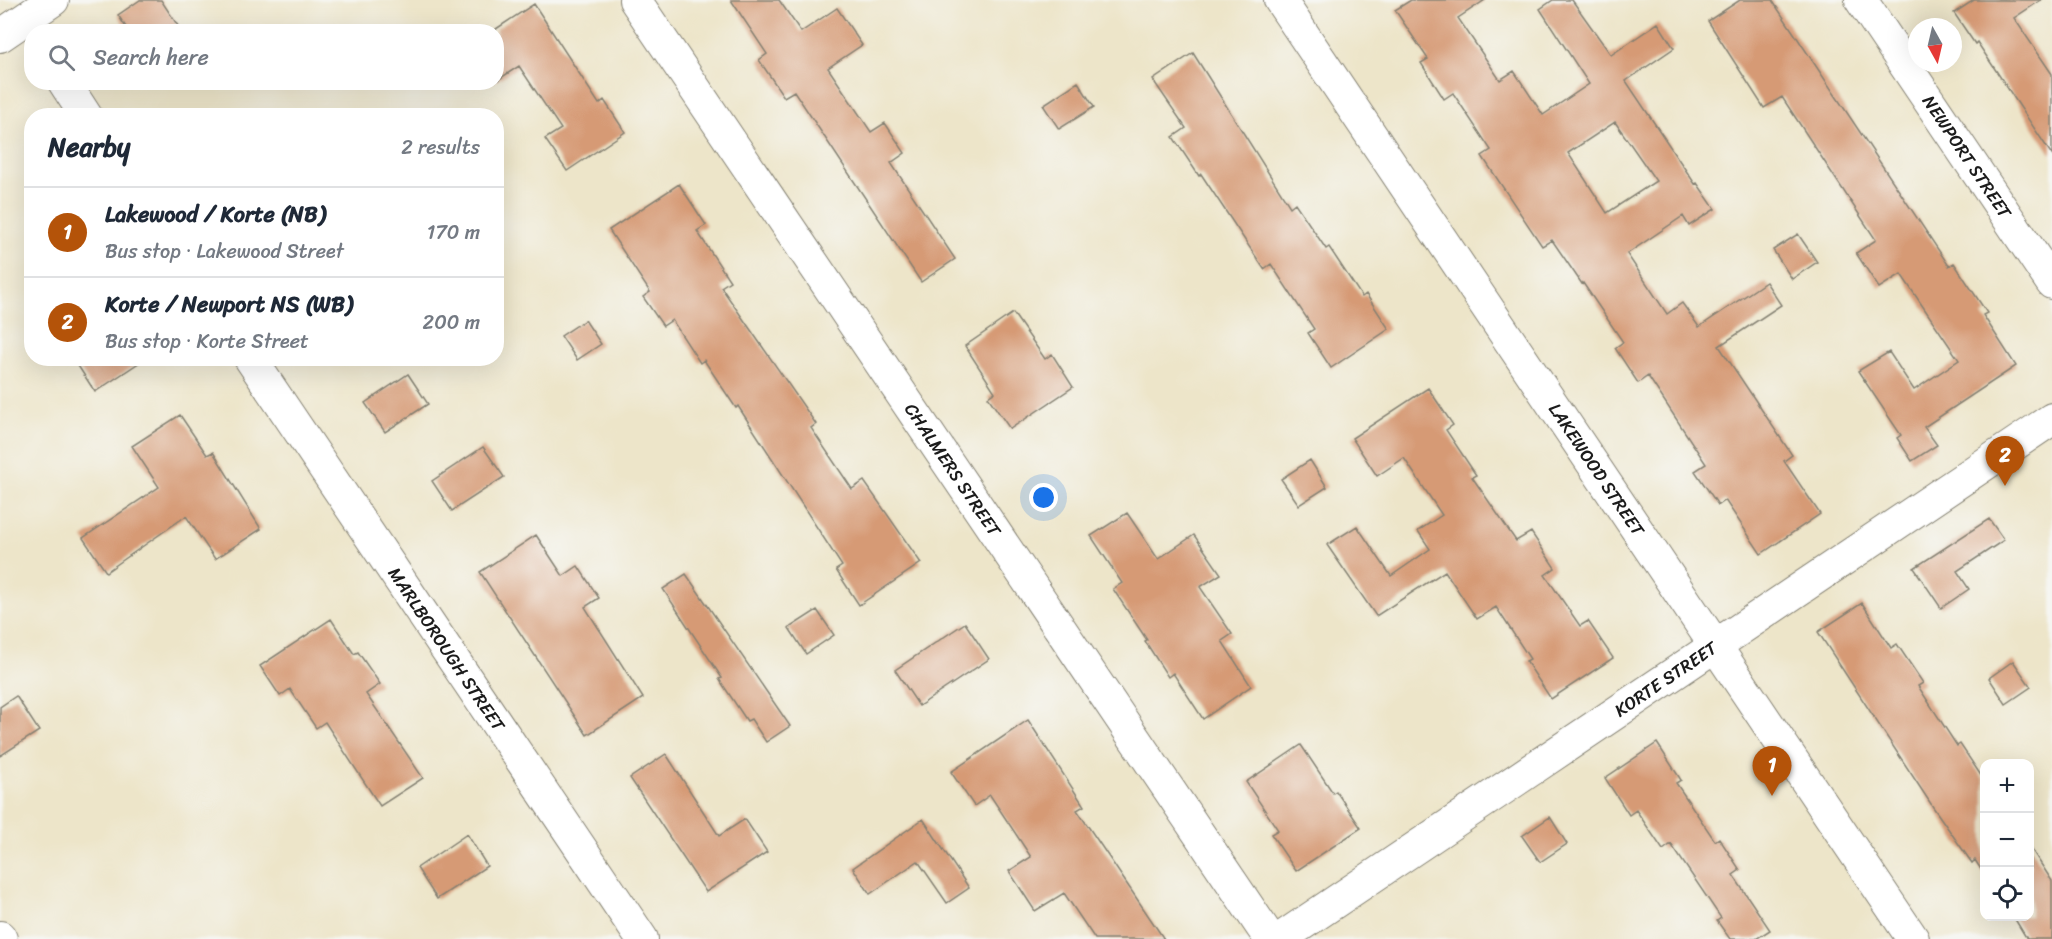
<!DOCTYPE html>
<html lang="en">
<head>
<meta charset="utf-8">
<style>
  :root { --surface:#fff; --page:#f2f2f3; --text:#1f2937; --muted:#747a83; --line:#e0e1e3; --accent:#b45309 }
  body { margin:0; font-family:Sriracha,sans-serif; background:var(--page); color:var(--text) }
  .controls { position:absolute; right:18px; bottom:18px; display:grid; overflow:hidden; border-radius:12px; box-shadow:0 6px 24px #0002 }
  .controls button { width:54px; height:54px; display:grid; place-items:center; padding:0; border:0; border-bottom:2px solid var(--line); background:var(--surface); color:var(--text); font:30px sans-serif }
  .compass { position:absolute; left:1908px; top:18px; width:54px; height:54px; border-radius:50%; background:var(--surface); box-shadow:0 6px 24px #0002; rotate:172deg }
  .you { position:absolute; left:1044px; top:498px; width:21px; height:21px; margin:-15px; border:4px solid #fff; border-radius:50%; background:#1a73e8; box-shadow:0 0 0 9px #1a73e833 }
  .badge { display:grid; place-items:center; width:39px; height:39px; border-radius:50%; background:var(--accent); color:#fff; font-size:20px; font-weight:700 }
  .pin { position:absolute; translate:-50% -50px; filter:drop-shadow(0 2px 3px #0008) }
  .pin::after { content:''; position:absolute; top:32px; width:21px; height:18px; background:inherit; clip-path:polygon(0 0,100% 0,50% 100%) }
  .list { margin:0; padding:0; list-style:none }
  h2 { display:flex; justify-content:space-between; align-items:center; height:78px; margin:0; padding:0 24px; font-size:26px }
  h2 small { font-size:20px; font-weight:400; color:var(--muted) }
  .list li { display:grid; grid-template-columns:39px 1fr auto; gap:18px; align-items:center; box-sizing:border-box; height:90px; padding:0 24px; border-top:2px solid var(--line) }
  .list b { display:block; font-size:22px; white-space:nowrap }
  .list p { margin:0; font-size:20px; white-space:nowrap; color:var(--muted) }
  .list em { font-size:20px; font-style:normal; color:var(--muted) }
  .icon { flex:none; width:33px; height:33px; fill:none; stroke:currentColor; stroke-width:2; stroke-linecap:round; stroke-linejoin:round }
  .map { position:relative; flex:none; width:2052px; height:939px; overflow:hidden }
  .search { position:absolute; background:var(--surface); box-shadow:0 6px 24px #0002; left:24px; top:24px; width:480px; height:66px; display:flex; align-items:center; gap:15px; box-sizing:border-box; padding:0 21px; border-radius:24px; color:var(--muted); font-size:22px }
  .panel { position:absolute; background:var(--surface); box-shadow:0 6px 24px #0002; left:24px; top:108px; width:480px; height:258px; border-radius:24px }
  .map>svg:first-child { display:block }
  .building { fill:#d69a75; fill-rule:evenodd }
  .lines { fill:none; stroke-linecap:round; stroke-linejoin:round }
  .minor-casing { stroke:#848072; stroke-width:34 }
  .minor { stroke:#fff; stroke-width:32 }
  .labels { text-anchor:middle; stroke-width:6; stroke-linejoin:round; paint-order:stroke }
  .street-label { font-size:18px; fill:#1c1c1c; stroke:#f6f6f2 }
</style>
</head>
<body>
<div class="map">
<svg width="2052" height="939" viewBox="0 0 2052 939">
  <rect width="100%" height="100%" fill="#f6f6f2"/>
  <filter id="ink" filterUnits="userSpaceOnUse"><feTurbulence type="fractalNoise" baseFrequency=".0167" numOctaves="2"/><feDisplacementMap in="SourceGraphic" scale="12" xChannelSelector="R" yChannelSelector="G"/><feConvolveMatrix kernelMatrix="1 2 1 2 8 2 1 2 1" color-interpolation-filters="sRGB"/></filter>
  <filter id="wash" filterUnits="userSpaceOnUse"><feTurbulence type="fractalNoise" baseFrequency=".008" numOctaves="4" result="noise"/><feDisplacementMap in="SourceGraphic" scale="24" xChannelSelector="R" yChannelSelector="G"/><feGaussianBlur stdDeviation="1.35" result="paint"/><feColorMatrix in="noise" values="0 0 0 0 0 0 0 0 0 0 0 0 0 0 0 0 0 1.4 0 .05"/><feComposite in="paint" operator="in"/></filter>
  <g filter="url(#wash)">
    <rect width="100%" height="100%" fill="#ede5c9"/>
    <g id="blocks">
      <path class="building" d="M 140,0 L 161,0 L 182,32 L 129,32 L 118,15 Z
        M 731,0 L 779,0 L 801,32 L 837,8 L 862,45 L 828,68 L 871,132 L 885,123 L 905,153 L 891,163 L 955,259 L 921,282 L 794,91 L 784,97 L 759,60 L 767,54 Z
        M 1411,0 L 1485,0 L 1458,18 L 1500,80 L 1514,71 L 1543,115 L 1589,84 L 1540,9 L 1553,0 L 1572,0 L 1611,55 L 1658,23 L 1674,48 L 1626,81 L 1695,184 L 1697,183 L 1715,209 L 1689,226 L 1683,216 L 1627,254 L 1667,314 L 1682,303 L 1699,327 L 1766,282 L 1781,305 L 1719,346 L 1792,455 L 1784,461 L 1820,514 L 1761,554 L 1725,500 L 1718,505 L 1695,471 L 1706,464 L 1648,376 L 1638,383 L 1615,348 L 1623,342 L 1583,283 L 1582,284 L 1552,240 L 1542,246 L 1482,156 L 1491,150 L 1453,93 L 1444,99 L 1421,63 L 1428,59 L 1395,10 ZM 1615,122 L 1656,181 L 1607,213 L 1568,153 Z
        M 1740,0 L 1772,0 L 1949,266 L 1954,263 L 1987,313 L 1983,315 L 2016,366 L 1924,427 L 1937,445 L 1912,461 L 1897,438 L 1901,435 L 1858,371 L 1889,352 L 1914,390 L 1959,360 L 1901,274 L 1879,288 L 1856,253 L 1876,240 L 1782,97 L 1764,108 L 1708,21 Z
        M 1974,0 L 2041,0 L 2014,18 L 2052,74 L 2052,155 L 1977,42 L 1975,44 L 1954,13 Z
        M 534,4 L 599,104 L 604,100 L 625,132 L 567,171 L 545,139 L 561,129 L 519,66 L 496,81 L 496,29 Z
        M 1193,53 L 1290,207 L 1295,203 L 1326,249 L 1329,247 L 1362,297 L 1366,294 L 1389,329 L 1331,368 L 1308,333 L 1314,329 L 1271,264 L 1264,269 L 1201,174 L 1199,176 L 1173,137 L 1186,128 L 1153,80 Z
        M 1078,82 L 1094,107 L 1059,129 L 1043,105 Z
        M 679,184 L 706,225 L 697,231 L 730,281 L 721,287 L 816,424 L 811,428 L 852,489 L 864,481 L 921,563 L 859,605 L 836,570 L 842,566 L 738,406 L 736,408 L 704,360 L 700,363 L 672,320 L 663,326 L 643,297 L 650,292 L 609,230 Z
        M 1798,234 L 1817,262 L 1792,279 L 1773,250 Z
        M 1013,313 L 1045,359 L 1052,354 L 1073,387 L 1010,429 L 988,397 L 995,392 L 965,346 Z
        M 585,320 L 601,344 L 577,360 L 561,336 Z
        M 73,358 L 146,358 L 95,392 Z
        M 408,374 L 428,404 L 385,432 L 365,403 Z
        M 1428,388 L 1453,425 L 1446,430 L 1476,475 L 1472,477 L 1516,541 L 1531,532 L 1555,568 L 1545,575 L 1580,626 L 1588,621 L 1613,658 L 1551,699 L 1526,661 L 1530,659 L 1496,607 L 1477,619 L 1445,571 L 1376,616 L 1327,545 L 1357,526 L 1391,576 L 1430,549 L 1418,531 L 1442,515 L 1404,458 L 1377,476 L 1352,438 Z
        M 180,415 L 207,455 L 213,452 L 261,529 L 215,559 L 186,516 L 106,572 L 83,538 L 159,487 L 132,446 Z
        M 483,447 L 504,477 L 452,511 L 432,481 Z
        M 1310,460 L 1327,487 L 1299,505 L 1281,479 Z
        M 1127,513 L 1158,559 L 1194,535 L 1221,574 L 1200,587 L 1232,634 L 1222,641 L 1251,686 L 1203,719 L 1173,673 L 1168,677 L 1145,641 L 1147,640 L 1113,589 L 1122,583 L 1091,536 Z
        M 1989,519 L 2004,540 L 1957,571 L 1969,589 L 1941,608 L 1914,568 Z
        M 536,535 L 563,576 L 578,566 L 599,598 L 585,607 L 643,698 L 587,735 L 480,572 Z
        M 686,574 L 790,726 L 766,742 L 751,719 L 747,721 L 719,679 L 722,678 L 663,589 Z
        M 1862,603 L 1891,648 L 1897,644 L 1923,683 L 1918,686 L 1957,746 L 1960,744 L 1984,780 L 1984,874 L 1975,860 L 1972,863 L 1933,807 L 1818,632 Z
        M 817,610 L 834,635 L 806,654 L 789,628 Z
        M 331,619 L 354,654 L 358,652 L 380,684 L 366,694 L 423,778 L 380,806 L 325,722 L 316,728 L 290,689 L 280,696 L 260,666 Z
        M 965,623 L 989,659 L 919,706 L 895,670 Z
        M 2013,661 L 2031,687 L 2006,704 L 1989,678 Z
        M 16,696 L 39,731 L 0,756 L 0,707 Z
        M 1028,720 L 1084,806 L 1077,810 L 1164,939 L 1095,939 L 1064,893 L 1035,911 L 1009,871 L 1031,857 L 990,795 L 974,806 L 951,772 Z
        M 1657,743 L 1681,780 L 1676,783 L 1715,841 L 1719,838 L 1740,870 L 1733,875 L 1770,930 L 1756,939 L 1730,939 L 1717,921 L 1721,918 L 1671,844 L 1663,850 L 1636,810 L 1629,815 L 1605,778 Z
        M 1301,745 L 1333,793 L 1336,791 L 1361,828 L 1296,871 L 1271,834 L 1278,830 L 1246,782 Z
        M 666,754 L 719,836 L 745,819 L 767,852 L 706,892 L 630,778 Z
        M 1550,817 L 1567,844 L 1540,862 L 1522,836 Z
        M 923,819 L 969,888 L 947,903 L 918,861 L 870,894 L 853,868 Z
        M 467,834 L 487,866 L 437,899 L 417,868 Z
        M 2030,847 L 2052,881 L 2052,939 L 2027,939 L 2013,916 L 2030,916 Z"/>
    </g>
  </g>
  <g filter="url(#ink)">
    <use href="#blocks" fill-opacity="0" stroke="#848072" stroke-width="1.5"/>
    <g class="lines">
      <g class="minor-casing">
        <g id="minor">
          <path id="s1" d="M 635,0 L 1270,939"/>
          <path id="s2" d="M 1280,0 L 1913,939"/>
          <path id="s3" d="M 1861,0 L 2052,283"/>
          <path d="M 0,36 L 53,0"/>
          <path d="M 64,82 L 86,116"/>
          <path id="s4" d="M 250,358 L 642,939"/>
          <path d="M 0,937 L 1,939"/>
          <path id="s5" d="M 1280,939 L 2052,419"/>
        </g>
      </g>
      <use href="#minor" class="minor"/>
    </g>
  </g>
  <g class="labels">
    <g class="street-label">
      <text dy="6" stroke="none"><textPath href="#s3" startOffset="189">NEWPORT STREET</textPath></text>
      <text dy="6" stroke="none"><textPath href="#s1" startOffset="567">CHALMERS STREET</textPath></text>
      <text dy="6" stroke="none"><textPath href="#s2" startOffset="566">LAKEWOOD STREET</textPath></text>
      <text dy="6" stroke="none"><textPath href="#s4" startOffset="351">MARLBOROUGH STREET</textPath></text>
      <text dy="6" stroke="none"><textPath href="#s5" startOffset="465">KORTE STREET</textPath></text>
    </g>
  </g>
</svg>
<div class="controls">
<button>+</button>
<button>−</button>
<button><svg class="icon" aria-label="locate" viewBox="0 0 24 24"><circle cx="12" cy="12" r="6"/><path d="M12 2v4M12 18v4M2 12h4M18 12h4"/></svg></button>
</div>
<svg class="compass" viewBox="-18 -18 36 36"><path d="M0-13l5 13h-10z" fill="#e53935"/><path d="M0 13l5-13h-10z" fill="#747a83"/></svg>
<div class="you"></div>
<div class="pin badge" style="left:1772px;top:796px">1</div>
<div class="pin badge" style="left:2005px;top:486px">2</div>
<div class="search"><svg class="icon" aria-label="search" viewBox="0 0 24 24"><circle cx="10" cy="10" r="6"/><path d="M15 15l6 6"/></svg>Search here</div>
<section class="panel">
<h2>Nearby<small>2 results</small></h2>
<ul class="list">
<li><span class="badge">1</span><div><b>Lakewood / Korte (NB)</b><p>Bus stop · Lakewood Street</p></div><em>170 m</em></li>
<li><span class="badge">2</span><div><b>Korte / Newport NS (WB)</b><p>Bus stop · Korte Street</p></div><em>200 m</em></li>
</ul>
</section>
</div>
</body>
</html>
